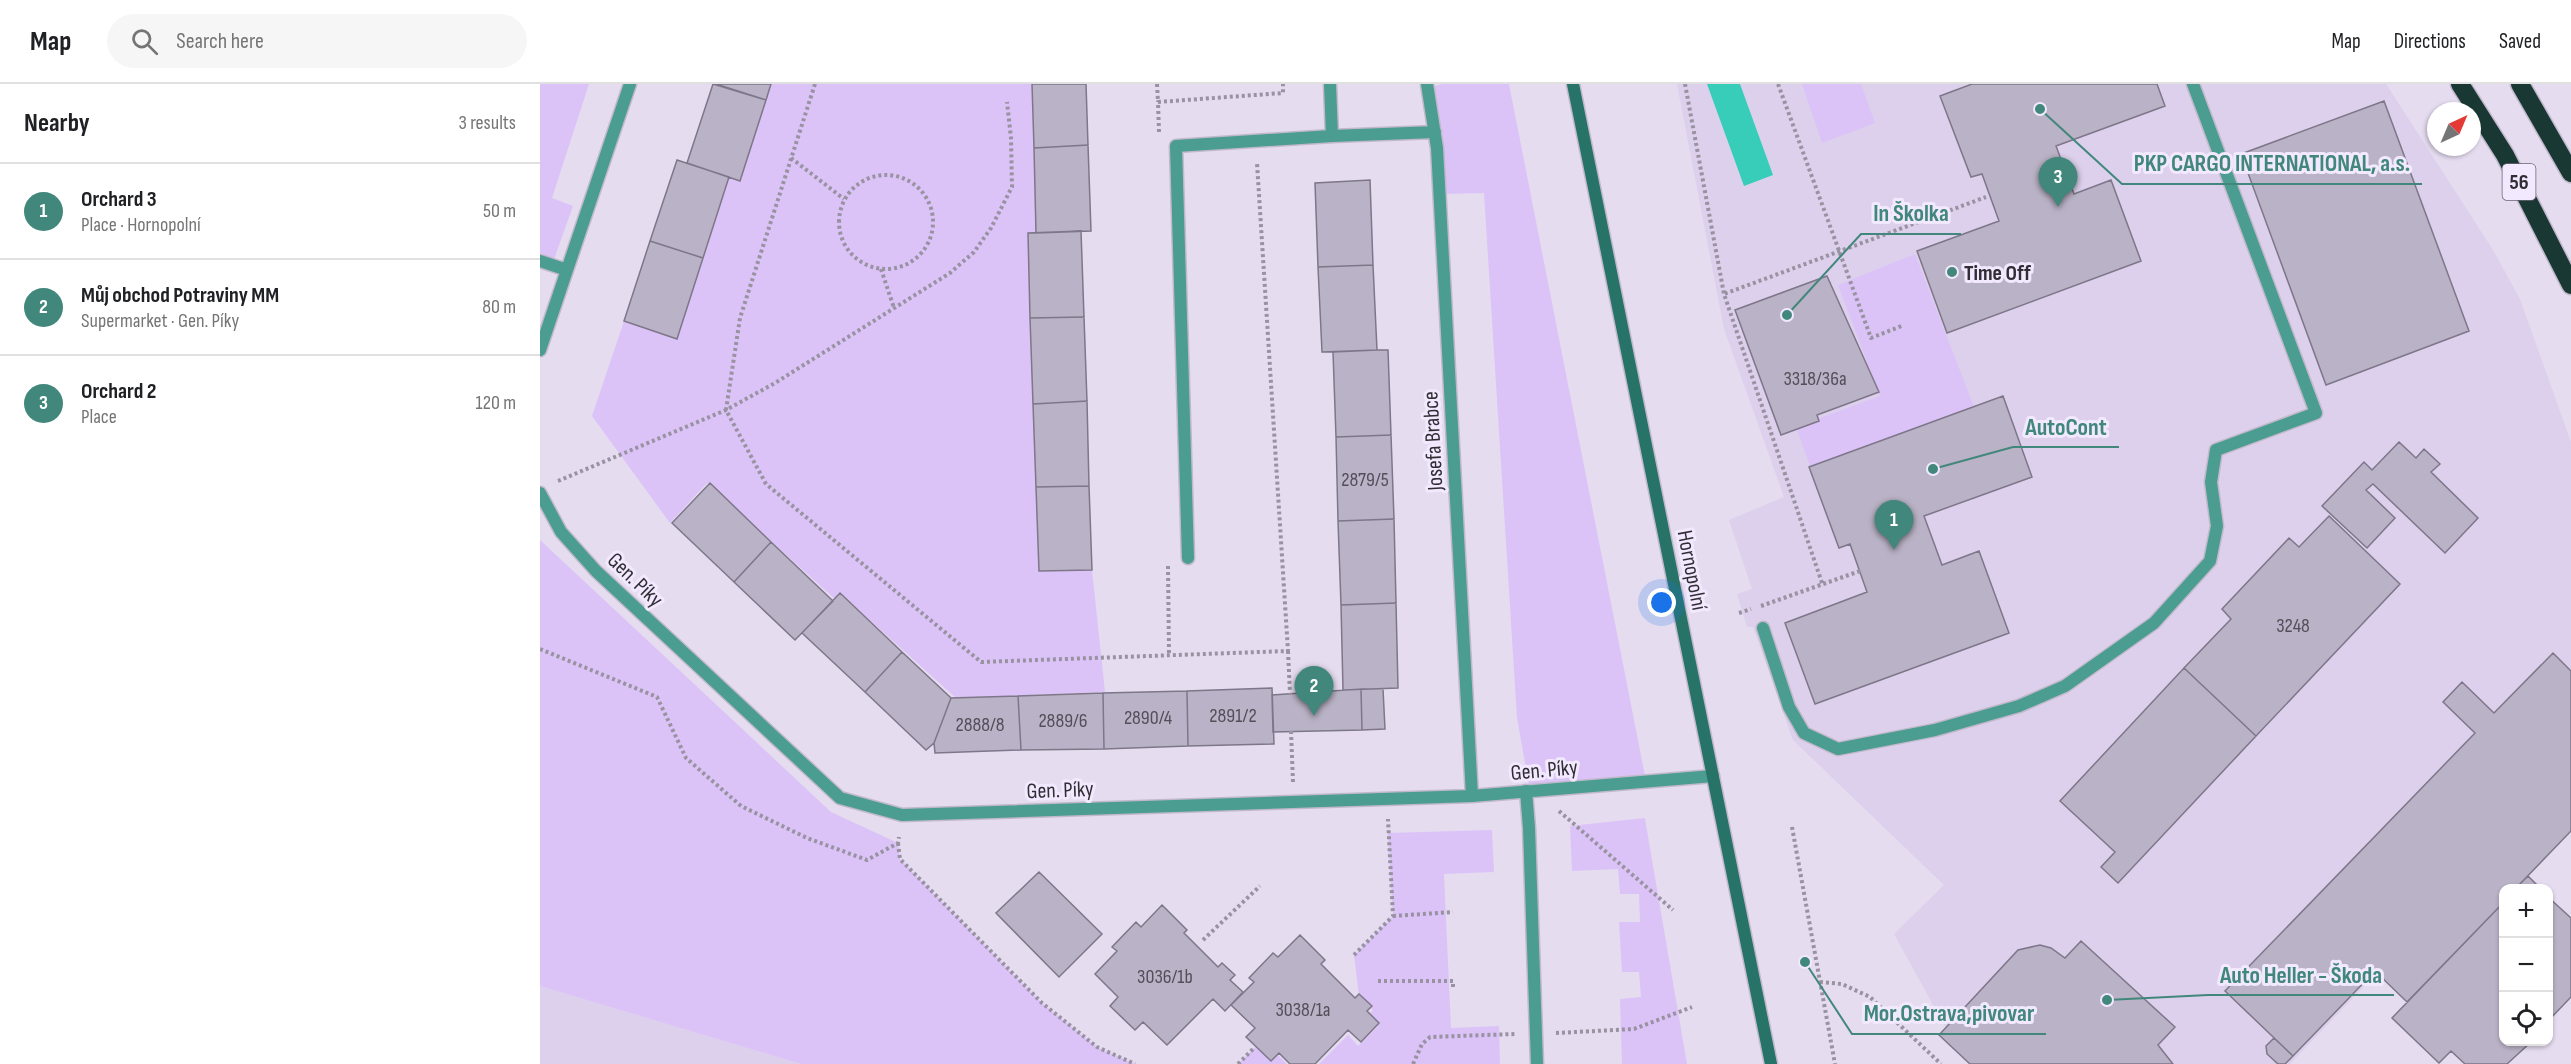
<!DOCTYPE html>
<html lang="en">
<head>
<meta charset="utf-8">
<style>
  :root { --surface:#fff; --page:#f6f6f6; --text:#202124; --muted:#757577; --line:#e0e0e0; --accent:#42877c }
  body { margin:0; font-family:"Sofia Sans Condensed",sans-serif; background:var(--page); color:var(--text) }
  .controls { position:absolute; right:18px; bottom:18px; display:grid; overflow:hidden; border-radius:12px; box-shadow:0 2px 4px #0004 }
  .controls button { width:54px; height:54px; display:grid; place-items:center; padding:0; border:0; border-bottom:2px solid var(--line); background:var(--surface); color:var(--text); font:30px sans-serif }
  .compass { position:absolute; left:1887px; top:18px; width:54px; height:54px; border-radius:50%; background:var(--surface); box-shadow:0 2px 4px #0004; rotate:44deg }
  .you { position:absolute; left:1122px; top:519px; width:21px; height:21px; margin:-15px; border:4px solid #fff; border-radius:50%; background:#1a73e8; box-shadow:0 0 0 9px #1a73e833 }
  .badge { display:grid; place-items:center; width:39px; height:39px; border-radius:50%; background:var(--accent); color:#fff; font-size:20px; font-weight:700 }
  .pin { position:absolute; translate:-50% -50px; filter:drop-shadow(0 2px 3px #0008) }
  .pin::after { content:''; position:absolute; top:32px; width:21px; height:18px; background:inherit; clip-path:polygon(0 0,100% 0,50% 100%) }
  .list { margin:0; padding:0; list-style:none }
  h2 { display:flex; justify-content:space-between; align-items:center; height:78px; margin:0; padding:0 24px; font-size:26px }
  h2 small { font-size:20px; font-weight:400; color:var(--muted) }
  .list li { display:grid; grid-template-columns:39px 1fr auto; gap:18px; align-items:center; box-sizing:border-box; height:96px; padding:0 24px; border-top:2px solid var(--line) }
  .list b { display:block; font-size:22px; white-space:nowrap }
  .list p { margin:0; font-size:20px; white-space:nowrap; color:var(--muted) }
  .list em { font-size:20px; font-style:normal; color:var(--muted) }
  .icon { flex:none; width:33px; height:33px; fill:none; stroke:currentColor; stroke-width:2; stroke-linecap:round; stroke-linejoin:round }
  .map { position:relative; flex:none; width:2031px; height:980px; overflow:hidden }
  header { display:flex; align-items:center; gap:36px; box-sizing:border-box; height:84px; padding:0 30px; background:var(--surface); border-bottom:2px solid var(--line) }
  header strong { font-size:28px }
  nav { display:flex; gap:33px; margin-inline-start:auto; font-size:21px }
  .search { width:420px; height:54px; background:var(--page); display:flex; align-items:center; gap:15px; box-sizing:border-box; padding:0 21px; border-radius:33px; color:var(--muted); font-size:22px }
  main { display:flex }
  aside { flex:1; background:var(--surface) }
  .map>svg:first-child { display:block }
  .built { fill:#dcd0ec }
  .green { fill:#dbc3f8 }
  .water { fill:#37cdb9 }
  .building { fill:#bab2c6; stroke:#7e7689; stroke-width:1.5 }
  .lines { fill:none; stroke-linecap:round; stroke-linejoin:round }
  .lane-casing { stroke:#c1b9cb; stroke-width:15 }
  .street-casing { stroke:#c1b9cb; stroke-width:15 }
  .secondary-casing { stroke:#c1b9cb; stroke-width:15 }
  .highway-casing { stroke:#c1b9cb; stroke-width:21 }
  .path { stroke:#9992a1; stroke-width:4; stroke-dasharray:3 3; stroke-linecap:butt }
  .lane { stroke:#4a9d90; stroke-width:12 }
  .street { stroke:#4a9d90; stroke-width:12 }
  .secondary { stroke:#277368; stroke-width:12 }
  .highway { stroke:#1a3833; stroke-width:18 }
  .poi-dot { fill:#42877c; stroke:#f2e9fe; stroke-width:2 }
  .labels { text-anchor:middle; stroke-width:6; stroke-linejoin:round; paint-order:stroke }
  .number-label { font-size:20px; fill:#534e59 }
  .shield { fill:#f2e9fe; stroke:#6b6571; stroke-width:1.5 }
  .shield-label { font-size:21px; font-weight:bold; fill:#312d35 }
  .poi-label { font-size:22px; font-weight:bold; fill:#312d35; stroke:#f2e9fe; text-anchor:start }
  .street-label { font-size:22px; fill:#312d35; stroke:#f2e9fe }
  .leader { fill:none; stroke:#42877c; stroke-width:2 }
  .callout-dot { fill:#42877c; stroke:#f2e9fe; stroke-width:2 }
  .callout-label { font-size:24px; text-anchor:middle; font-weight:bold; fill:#42877c; stroke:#f2e9fe; stroke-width:6; stroke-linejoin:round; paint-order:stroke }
</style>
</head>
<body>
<header>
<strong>Map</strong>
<div class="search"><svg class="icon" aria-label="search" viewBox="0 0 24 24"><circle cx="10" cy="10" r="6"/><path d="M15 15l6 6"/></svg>Search here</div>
<nav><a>Map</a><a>Directions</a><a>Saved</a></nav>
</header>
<main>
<aside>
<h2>Nearby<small>3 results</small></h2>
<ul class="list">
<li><span class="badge">1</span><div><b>Orchard 3</b><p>Place · Hornopolní</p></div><em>50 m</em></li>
<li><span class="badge">2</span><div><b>Můj obchod Potraviny MM</b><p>Supermarket · Gen. Píky</p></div><em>80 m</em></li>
<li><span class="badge">3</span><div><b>Orchard 2</b><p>Place</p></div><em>120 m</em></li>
</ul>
</aside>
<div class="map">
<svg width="2031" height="980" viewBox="0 0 2031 980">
  <rect width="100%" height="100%" fill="#e5dcf0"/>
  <path class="built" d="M 1137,0 L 1846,0 L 1953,166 L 1980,215 L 2031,358 L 2031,685 L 1750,980 L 1588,980 L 1497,898 L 1424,977 L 1354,850 L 1404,801 L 1253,656 L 1213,543 L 1207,543 L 1197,510 L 1212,505 L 1189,436 L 1244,413 L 1184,245 Z
    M 0,902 L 261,980 L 0,980 Z"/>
  <path class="green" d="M 0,0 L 49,0 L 12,114 L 33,122 L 12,181 L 0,177 Z
    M 231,0 L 492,0 L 496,149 L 488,149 L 499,487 L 552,486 L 565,608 L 416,614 L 302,511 L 296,516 L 167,399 L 130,439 L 52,332 L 84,237 L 137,254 L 189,94 L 200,96 Z
    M 902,0 L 969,0 L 1106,697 L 990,707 L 977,634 L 944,109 L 900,110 L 888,4 Z
    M 1262,0 L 1321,0 L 1335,39 L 1282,59 Z
    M 1375,170 L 1434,323 L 1270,382 L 1256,343 L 1340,312 L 1298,201 Z
    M 0,456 L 291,728 L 358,759 L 360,775 L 502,919 L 557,963 L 595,980 L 261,980 L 0,902 Z
    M 1105,734 L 1105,735 L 1147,980 L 1082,980 L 1080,915 L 1101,913 L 1099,888 L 1082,888 L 1079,838 L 1100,838 L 1099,810 L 1080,810 L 1078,785 L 1032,787 L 1030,742 Z
    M 952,746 L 954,788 L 904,790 L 911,944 L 959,942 L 960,980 L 779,980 L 808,951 L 818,962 L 838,942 L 827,932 L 833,926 L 819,912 L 814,871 L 853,832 L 848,749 Z
    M 715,963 L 731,977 L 738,971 L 747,980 L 698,980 Z"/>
  <path class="water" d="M 1167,0 L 1200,0 L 1233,91 L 1204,102 Z"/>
  <path class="building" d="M 173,0 L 226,16 L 200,97 L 147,79 Z
    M 176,0 L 231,0 L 226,16 Z
    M 492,0 L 546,0 L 548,61 L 494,64 Z
    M 1432,0 L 1617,0 L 1625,22 L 1516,62 L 1534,110 L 1571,96 L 1601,177 L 1407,249 L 1377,167 L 1459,137 L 1442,90 L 1431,93 L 1400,12 Z
    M 1844,17 L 1929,247 L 1786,301 L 1701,70 Z
    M 548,61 L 551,147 L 496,149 L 494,64 Z
    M 137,76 L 189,93 L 163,174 L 110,157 Z
    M 830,96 L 833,181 L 778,183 L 775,99 Z
    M 541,147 L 544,233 L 490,234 L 488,149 Z
    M 110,157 L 163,174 L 137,255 L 84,237 Z
    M 833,181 L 837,266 L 782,268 L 778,183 Z
    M 1287,192 L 1339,308 L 1277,331 L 1279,337 L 1241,351 L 1195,226 Z
    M 544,233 L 547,317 L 493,320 L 490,234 Z
    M 837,266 L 848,266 L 851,351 L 796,353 L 793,268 Z
    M 1463,312 L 1492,393 L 1384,432 L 1402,481 L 1439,467 L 1469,549 L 1275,620 L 1245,539 L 1327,508 L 1310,460 L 1299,464 L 1269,383 Z
    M 547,317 L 549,402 L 496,403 L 493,320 Z
    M 851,351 L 854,435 L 798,437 L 796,353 Z
    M 1859,358 L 1876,374 L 1884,365 L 1900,380 L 1891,388 L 1938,434 L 1905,469 L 1833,400 L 1826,406 L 1855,434 L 1827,464 L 1782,422 L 1824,378 L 1832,386 Z
    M 170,399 L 231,458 L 194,498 L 132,439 Z
    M 549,402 L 552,486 L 499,487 L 496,403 Z
    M 1789,432 L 1860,500 L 1716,652 L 1644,584 L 1691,535 L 1682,525 L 1749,454 L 1759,463 Z
    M 854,435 L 856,519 L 801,521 L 798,437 Z
    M 231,458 L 293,517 L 255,556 L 194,498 Z
    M 300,509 L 362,568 L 325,608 L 262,549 Z
    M 856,519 L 858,604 L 803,606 L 801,521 Z
    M 362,568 L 411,614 L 394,659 L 386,666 L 325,608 Z
    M 2013,569 L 2031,587 L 2031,747 L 1976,804 L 1964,804 L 1964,818 L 1867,918 L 1835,887 L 1753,972 L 1685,907 L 1935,649 L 1903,618 L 1922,598 L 1954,629 Z
    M 1644,584 L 1716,652 L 1578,799 L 1561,783 L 1575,768 L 1520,717 Z
    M 732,604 L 734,660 L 648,662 L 647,607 Z
    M 821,605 L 843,605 L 845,645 L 822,646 Z
    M 821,605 L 822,646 L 733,648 L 732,611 Z
    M 647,607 L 648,662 L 564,665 L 563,609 Z
    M 563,609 L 564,665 L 481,666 L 478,612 Z
    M 478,612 L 481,666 L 395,669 L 394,659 L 411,614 Z
    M 499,788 L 562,850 L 519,893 L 456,829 Z
    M 1988,792 L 2000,804 L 1976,804 Z
    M 2008,813 L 2031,834 L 2031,913 L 2008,937 Z
    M 1964,818 L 1964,958 L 1991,958 L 1967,980 L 1925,980 L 1911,967 L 1899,979 L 1852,934 Z
    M 622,821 L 647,846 L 644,849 L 678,883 L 682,879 L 695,891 L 690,896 L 703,908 L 685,927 L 673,915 L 627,961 L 603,938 L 595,946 L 570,922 L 578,913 L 555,890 L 577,867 L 572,863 L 596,838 L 601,843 Z
    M 760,851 L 785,876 L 781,880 L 815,914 L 819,910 L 832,922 L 827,927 L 839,939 L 821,958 L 808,946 L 775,980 L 750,980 L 739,969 L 731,977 L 706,953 L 715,944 L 691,921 L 714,898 L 709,894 L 733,869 L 738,873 Z
    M 1541,857 L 1635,943 L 1618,961 L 1633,980 L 1430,980 L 1399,951 L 1478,866 L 1500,861 L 1511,864 L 1525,874 Z
    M 1734,954 L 1753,972 L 1745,980 L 1738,980 L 1727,970 L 1726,962 Z"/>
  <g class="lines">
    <g class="lane-casing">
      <path id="lane" d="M 790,0 L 792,52
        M 1223,544 L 1249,623 L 1264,649 L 1298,665 L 1395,646 L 1479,622 L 1525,602 L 1614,539 L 1670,477 L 1677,442 L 1671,398 L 1676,366 L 1776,329 L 1653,0
        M 986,707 L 989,744 L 997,980"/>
    </g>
    <g class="street-casing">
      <path id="street" d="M 887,0 L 897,64 L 932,712
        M 0,177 L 27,186 L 0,266
        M 27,186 L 90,0
        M 0,409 L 21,448 L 56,487 L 300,714 L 362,731 L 932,712 L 1173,692
        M 648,474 L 636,62 L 792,52 L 895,48"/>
    </g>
    <g class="secondary-casing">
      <path id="secondary" d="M 1033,0 L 1231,980"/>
    </g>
    <g class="highway-casing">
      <path id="highway" d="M 1920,0 L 1965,71 L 2031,201
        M 1980,0 L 2031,89"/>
    </g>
    <path class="path" d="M 275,0 L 200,234 L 186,326 L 226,400 L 441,578 L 748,567 L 717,79
      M 617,0 L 618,18
      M 1145,0 L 1184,210
      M 1238,0 L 1331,254 L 1364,241
      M 619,48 L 618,18 L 743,9 L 743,0
      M 251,74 L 304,115
      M299 138a47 47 0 1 1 94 0a47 47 0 1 1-94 0Z
      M 341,185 L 354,224
      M 18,397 L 186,326 L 235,299 L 410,189 L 434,168 L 451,144 L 472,103 L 471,54 L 467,18
      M 628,482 L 629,571
      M 1282,499 L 1184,210 L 1446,113
      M 1221,522 L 1320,487
      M 1199,529 L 1211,525
      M 0,565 L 117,613 L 146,674 L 201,722 L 267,754 L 327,776 L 358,759 L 359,753
      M 748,567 L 750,610
      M 751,647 L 753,698
      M 1019,727 L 1133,826
      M 1252,743 L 1295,980
      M 358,759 L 360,775 L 502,919 L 557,963 L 595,980
      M 853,832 L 913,828
      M 663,856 L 720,802
      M 814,871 L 853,832 L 848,735
      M 838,897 L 913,897 L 913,906
      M 1280,898 L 1302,900 L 1330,913 L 1401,980
      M 1016,949 L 1094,945 L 1152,923
      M 698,980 L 715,963
      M 873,980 L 882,960 L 890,953 L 975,950"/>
    <use href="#lane" class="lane"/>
    <use href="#street" class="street"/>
    <use href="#secondary" class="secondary"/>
    <use href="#highway" class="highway"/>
  </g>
  <circle class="poi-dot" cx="1412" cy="188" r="6"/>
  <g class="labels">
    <g class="number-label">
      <text x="1275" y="301">3318/36a</text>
      <text x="825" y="402">2879/5</text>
      <text x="1753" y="548">3248</text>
      <text x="693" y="638">2891/2</text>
      <text x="608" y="640">2890/4</text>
      <text x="523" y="643">2889/6</text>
      <text x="440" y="647">2888/8</text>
      <text x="625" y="899">3036/1b</text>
      <text x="763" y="932">3038/1a</text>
    </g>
    <rect class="shield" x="1962.5" y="80" width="33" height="36" rx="4.5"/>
    <g class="shield-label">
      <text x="1979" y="105">56</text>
    </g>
    <g class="poi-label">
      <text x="1424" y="196">Time Off</text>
    </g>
    <g class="street-label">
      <text transform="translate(892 357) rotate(-93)" y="8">Josefa Brabce</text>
      <text transform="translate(1153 486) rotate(79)" y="8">Hornopolní</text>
      <text transform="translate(96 495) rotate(44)" y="8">Gen. Píky</text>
      <text transform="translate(1004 685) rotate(-5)" y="8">Gen. Píky</text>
      <text transform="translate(520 705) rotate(-2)" y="8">Gen. Píky</text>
    </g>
  </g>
  <path class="leader" d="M1500 25L1582 100H1882M1247 231L1321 150H1421M1393 385L1473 363H1579M1567 916L1668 911H1854M1265 878L1312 950H1506"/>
  <g class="callout-dot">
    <circle cx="1500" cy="25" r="6"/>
    <circle cx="1247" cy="231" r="6"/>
    <circle cx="1393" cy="385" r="6"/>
    <circle cx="1567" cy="916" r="6"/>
    <circle cx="1265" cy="878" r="6"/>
  </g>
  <g class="callout-label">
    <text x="1732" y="87">PKP CARGO INTERNATIONAL, a.s.</text>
    <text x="1371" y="137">In Školka</text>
    <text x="1526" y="351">AutoCont</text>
    <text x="1761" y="899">Auto Heller - Škoda</text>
    <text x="1409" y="937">Mor.Ostrava,pivovar</text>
  </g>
</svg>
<div class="controls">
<button>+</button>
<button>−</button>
<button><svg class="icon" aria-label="locate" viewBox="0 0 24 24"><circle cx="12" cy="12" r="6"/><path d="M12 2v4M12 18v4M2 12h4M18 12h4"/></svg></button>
</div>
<svg class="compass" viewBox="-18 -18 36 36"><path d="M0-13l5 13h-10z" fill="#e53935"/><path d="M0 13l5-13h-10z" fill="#757577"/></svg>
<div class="you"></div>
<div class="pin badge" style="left:1354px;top:466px">1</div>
<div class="pin badge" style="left:774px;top:632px">2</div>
<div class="pin badge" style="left:1518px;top:123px">3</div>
</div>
</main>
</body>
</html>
